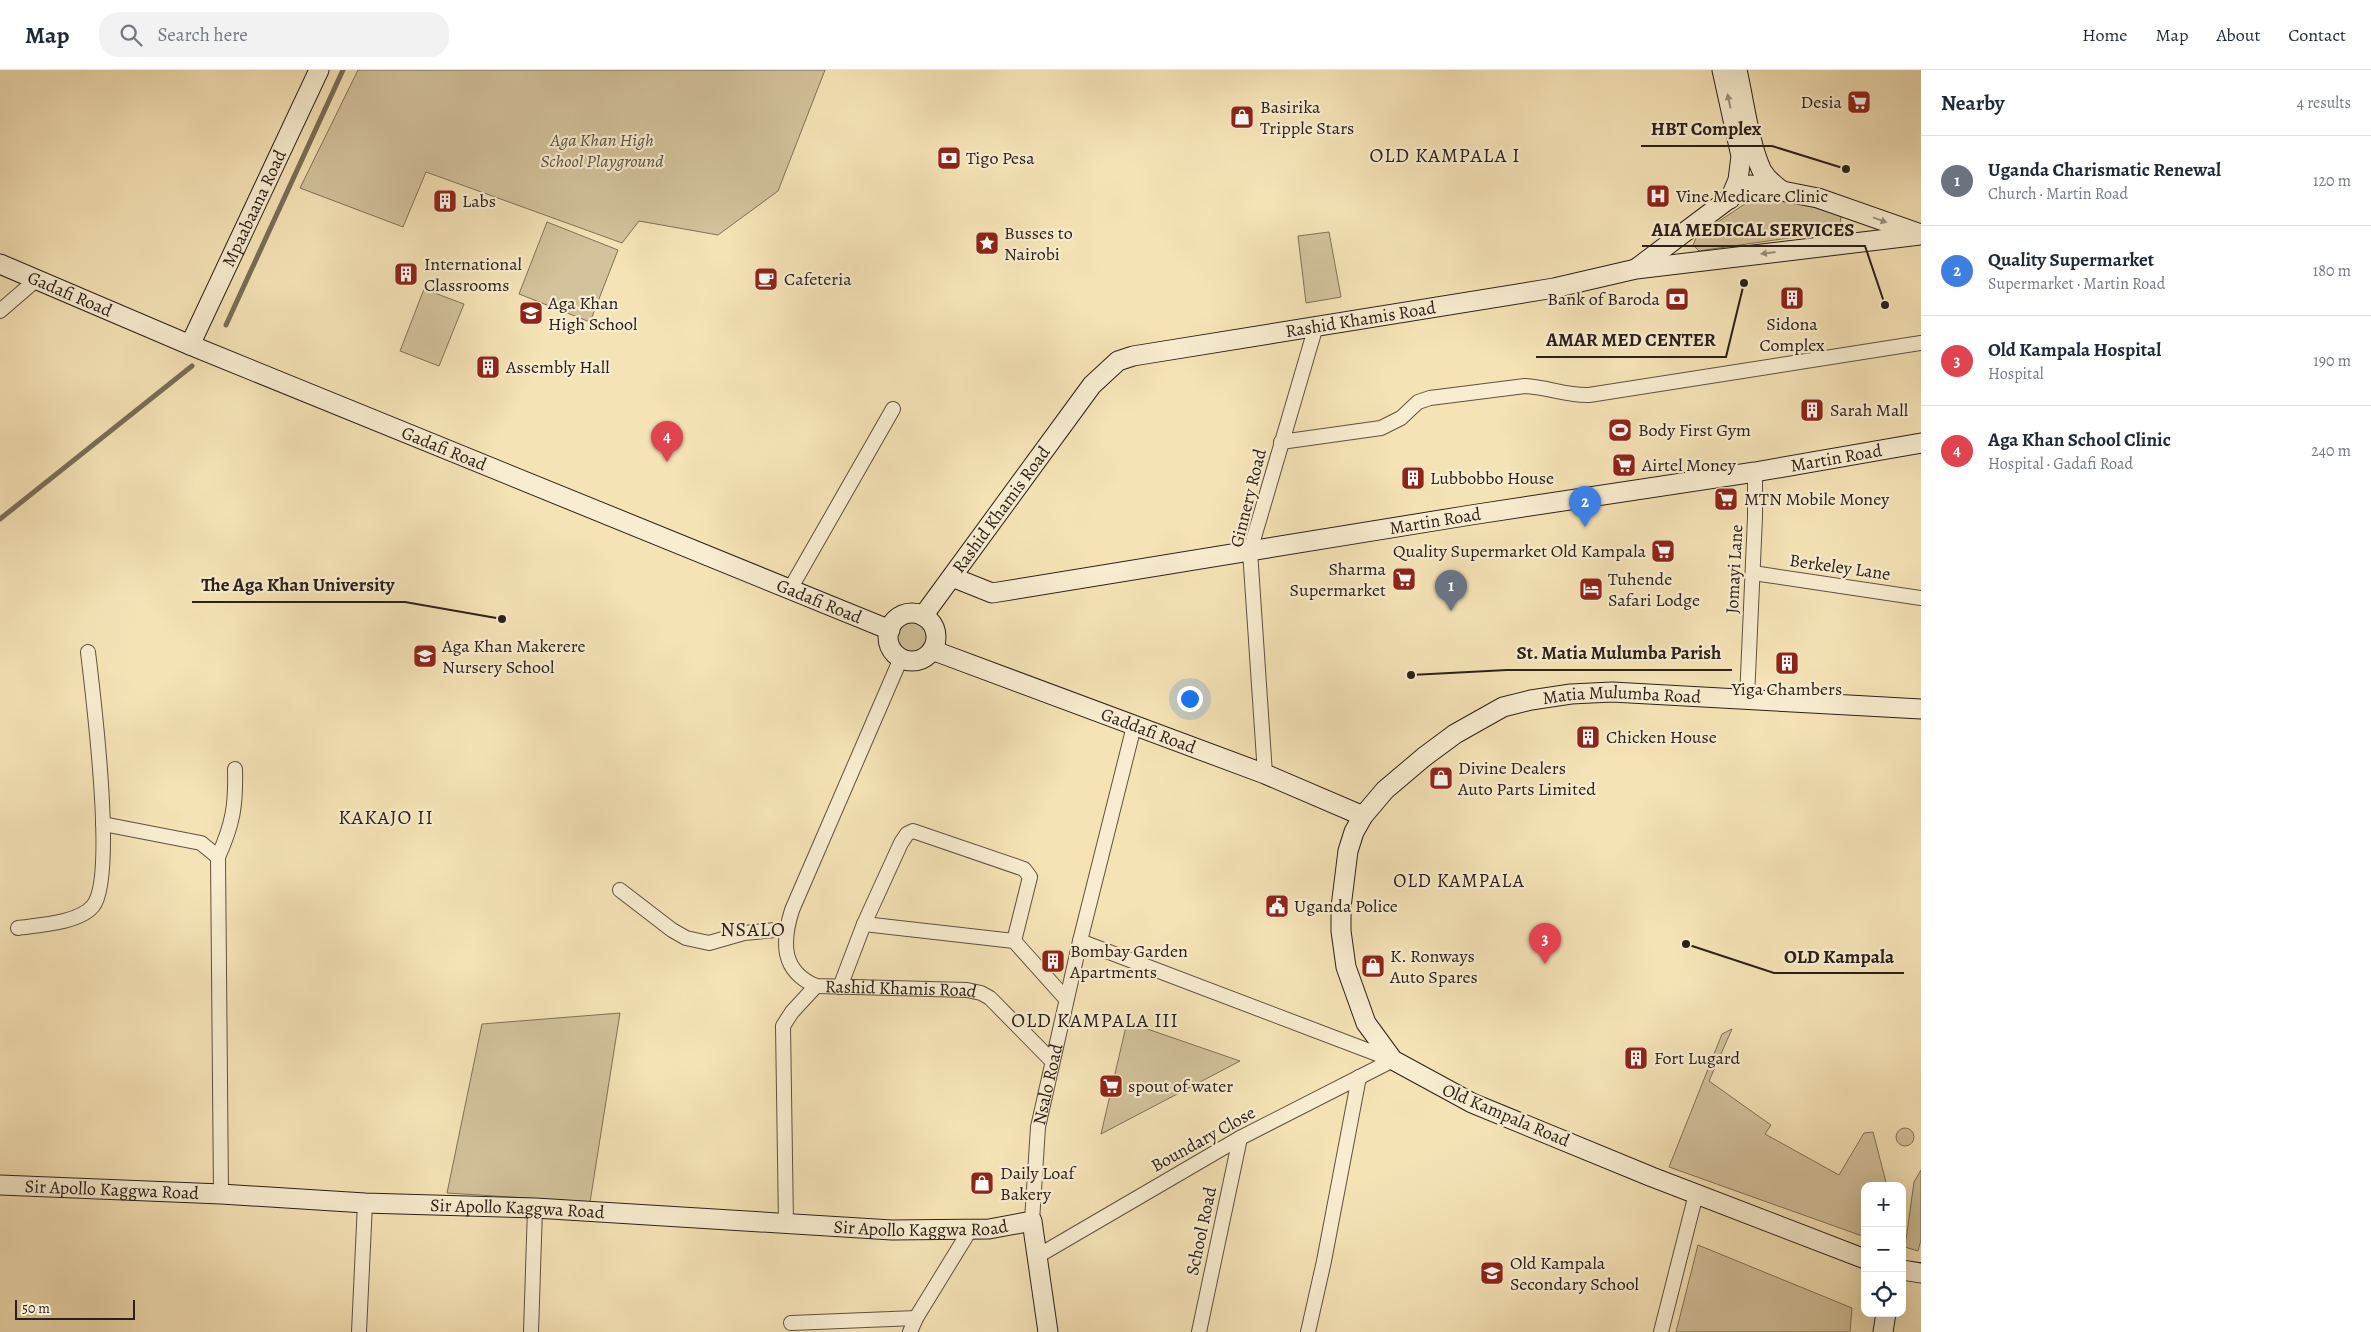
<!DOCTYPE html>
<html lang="en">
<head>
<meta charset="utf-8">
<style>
  :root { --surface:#fff; --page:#f2f2f3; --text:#1f2937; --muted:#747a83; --line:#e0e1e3; --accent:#8f2418 }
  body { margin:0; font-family:Alegreya,serif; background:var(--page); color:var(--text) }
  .controls { position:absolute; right:15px; bottom:15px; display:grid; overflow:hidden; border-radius:10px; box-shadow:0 5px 20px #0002 }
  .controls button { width:45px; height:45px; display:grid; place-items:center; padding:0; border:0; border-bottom:1px solid var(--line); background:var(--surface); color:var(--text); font:25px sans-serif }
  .scale { position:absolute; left:15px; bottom:12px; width:120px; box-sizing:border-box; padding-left:5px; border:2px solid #2b201a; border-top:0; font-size:14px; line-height:18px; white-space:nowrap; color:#2b201a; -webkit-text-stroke:4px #f8edd0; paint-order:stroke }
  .you { position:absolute; left:1189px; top:628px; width:18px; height:18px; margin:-12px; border:4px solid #fff; border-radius:50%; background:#1a73e8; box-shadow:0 0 0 8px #1a73e833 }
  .badge { display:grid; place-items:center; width:32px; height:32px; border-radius:50%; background:var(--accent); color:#fff; font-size:16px; font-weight:700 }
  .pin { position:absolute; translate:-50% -41px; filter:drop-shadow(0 1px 2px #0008) }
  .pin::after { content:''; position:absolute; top:26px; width:18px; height:15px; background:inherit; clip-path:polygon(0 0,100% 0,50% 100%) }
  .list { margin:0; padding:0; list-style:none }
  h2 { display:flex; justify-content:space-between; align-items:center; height:65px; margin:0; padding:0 20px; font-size:21px }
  h2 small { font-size:16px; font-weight:400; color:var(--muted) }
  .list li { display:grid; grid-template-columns:32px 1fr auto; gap:15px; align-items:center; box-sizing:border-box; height:90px; padding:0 20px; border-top:1px solid var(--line) }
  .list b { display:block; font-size:19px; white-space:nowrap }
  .list p { margin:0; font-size:16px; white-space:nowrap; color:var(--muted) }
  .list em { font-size:16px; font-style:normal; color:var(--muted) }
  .icon { flex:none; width:28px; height:28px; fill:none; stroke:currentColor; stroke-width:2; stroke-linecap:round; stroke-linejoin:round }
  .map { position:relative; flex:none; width:1921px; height:1262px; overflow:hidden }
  header { display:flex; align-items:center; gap:30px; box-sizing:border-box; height:70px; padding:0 25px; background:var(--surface); border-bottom:1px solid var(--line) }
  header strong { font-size:24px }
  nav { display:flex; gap:28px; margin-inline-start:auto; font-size:18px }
  .search { width:350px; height:45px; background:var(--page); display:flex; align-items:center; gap:12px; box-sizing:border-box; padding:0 18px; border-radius:20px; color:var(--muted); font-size:19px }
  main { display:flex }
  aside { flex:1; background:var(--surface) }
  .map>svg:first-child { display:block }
  .green { fill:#d3c29b; stroke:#7f715a }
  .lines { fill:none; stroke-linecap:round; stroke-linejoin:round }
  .stream { stroke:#7b6d58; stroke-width:5 }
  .street-casing { stroke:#5e5141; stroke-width:16 }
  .secondary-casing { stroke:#2b201a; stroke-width:21 }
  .street { stroke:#f8edd0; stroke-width:14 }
  .secondary { stroke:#f8edd0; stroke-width:19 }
  .oneway { fill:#9c917e }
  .labels { text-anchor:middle; stroke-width:4.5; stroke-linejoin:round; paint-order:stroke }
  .poi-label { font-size:18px; fill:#2b201a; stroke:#f8edd0; text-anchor:start }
  .park-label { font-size:18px; font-style:italic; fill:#5d5141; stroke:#f8edd0 }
  .street-label { font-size:18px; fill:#2b201a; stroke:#f8edd0 }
  .neighbourhood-label { font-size:19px; letter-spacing:1px; fill:#2b201a; stroke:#f8edd0 }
  .quarter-label { font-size:20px; letter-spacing:1px; fill:#2b201a; stroke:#f8edd0 }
  .leader { fill:none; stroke:#2b201a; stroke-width:2 }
  .callout-dot { fill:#2b201a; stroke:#f8edd0; stroke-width:2 }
  .callout-label { font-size:19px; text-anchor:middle; font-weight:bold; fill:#2b201a; stroke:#f8edd0; stroke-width:4.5; stroke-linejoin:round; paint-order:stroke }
</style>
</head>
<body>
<header>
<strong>Map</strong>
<div class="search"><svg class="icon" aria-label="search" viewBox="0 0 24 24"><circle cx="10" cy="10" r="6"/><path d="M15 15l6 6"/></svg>Search here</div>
<nav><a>Home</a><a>Map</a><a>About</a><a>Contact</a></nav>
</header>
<main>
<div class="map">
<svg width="1921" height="1262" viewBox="0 0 1921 1262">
  <rect width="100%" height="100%" fill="#f5e3b6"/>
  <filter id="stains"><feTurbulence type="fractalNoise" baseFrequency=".004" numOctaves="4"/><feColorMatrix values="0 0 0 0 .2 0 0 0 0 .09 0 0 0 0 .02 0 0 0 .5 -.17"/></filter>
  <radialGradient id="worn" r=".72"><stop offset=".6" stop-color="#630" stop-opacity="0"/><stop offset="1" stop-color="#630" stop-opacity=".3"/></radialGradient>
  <path class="green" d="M 358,0 L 825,0 L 778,121 L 718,165 L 639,151 L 622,173 L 426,102 L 403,157 L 300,118 Z
    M 1761,125 L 1776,126 L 1834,143 L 1841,146 L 1840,156 L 1831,162 L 1705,180 L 1699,181 L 1693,175 L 1697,166 L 1752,129 Z
    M 547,152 L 618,180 L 590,252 L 519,224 Z
    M 1329,162 L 1341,227 L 1306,233 L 1298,166 Z
    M 424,219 L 464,234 L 439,296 L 400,281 Z
    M897 567a16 16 0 1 1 32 0a16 16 0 1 1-32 0Z
    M 620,943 L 590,1132 L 447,1123 L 482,954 Z
    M 1127,952 L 1240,991 L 1101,1064 Z
    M 1732,959 L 1709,1011 L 1771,1055 L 1765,1064 L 1839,1105 L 1864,1063 L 1873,1062 L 1887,1116 L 1865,1116 L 1865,1167 L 1669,1097 L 1722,964 Z
    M1896 1067a9 9 0 1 1 18 0a9 9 0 1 1-18 0Z
    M 1921,1100 L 1921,1170 L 1918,1181 L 1905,1177 L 1914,1112 Z
    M 1698,1175 L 1852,1238 L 1850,1262 L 1676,1262 Z"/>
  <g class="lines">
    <path class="stream" d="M 226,255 L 343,0
      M 0,449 L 192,296"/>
    <g class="street-casing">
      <g id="street">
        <path d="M 0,241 L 36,210"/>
        <path d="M 1281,372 L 1381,358 L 1401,348 L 1418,332 L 1430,328 L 1525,316 C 1547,317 1567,326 1589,325 L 1921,273"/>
        <path d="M 1753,503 L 1921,528"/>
        <path d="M 789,521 L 893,339"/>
        <path id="s1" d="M 901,588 L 792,840 C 782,872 781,901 816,916 L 967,920 L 981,923 L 990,928 L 1052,991"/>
        <path d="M 1747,628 L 1755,447 L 1755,402"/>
        <path d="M 1265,704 L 1250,481 L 1316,256"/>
        <path d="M 103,754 L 201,773 L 218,787"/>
        <path d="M 620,820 L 672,860 L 686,868 L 709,873 L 744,863 L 786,859"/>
        <path d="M 864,854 L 901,773 L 907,764 L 913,761 L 1024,799 L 1030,807 L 1014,871"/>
        <path d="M 18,858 C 39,855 79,853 93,836 C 116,808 93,624 88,582"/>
        <path d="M 1080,871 L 1393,990"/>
        <path d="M 840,917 L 864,854 L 1014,871 L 1066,929"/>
        <path d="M 221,1124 L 218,787 C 233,754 236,735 235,699"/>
        <path id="s2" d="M 1032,1151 L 1038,1057 L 1080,871 L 1134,656"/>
        <path d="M 786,1154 L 783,956 L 792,942 L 816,916"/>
        <path d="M 1036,1187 L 1240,1068 L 1393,990"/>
        <path d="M 791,1253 L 916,1248"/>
        <path d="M 359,1262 L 365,1133"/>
        <path d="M 531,1262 L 535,1138"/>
        <path d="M 910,1262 L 916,1248 L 970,1160"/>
        <path d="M 1199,1262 L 1240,1068"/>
        <path d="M 1308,1262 L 1324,1191 L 1359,1007"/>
        <path d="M 1661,1262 L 1696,1124"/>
      </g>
    </g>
    <g class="secondary-casing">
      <g id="secondary">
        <path d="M 1722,0 L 1741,86 L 1738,110 L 1730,129"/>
        <path d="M 1737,0 C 1744,30 1749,74 1762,101 C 1767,109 1774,115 1781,120"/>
        <path id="s3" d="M 0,194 L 190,275 L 890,560"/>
        <path d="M 1637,198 L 1742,119 L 1751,115 L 1818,128 L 1918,163"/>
        <path id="s4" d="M 190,275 L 319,0"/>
        <path id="s5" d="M 952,507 L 992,523 L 1471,445 L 1755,402 L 1921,373"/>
        <circle cx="912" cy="567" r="24"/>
        <path id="s6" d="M 923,546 L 1092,315 L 1118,291 L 1133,286 L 1554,218 L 1636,199 L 1921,165"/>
        <path id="s7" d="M 932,580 L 1265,704 L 1363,746"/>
        <path id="s8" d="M 0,1115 L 221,1124 L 365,1133 L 535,1138 L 892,1160 L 989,1159 L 1032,1151 L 1048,1262"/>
        <path id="s9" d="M 1865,1189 L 1652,1107 L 1472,1033 L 1393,990 L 1366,953 L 1346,897 L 1341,861 L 1341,837 L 1348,781 L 1354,762 L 1363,746 L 1385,720 L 1424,687 L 1455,664 L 1503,637 L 1531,630 L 1571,624 L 1612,622 L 1921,639"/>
        <path d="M 1902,1200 L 1921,1203"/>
        <path d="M 1883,1262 L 1886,1243"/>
      </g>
    </g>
    <use href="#street" class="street"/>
    <use href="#secondary" class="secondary"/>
  </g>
  <defs><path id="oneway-solid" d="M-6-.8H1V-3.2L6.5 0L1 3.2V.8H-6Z" transform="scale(1.25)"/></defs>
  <g class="oneway">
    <use href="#oneway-solid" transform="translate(1729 31) rotate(-102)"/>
    <use href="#oneway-solid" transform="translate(1880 150) rotate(20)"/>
    <use href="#oneway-solid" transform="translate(1768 183) rotate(173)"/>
  </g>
  <defs>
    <g id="supermarket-square" transform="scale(1.25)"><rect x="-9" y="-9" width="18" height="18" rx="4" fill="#8f2418" stroke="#f8edd0"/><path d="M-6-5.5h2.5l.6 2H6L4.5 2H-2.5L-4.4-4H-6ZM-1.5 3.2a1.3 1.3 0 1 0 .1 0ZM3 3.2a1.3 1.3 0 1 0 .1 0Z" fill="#fff"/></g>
    <g id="shop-square" transform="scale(1.25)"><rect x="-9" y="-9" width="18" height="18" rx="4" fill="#8f2418" stroke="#f8edd0"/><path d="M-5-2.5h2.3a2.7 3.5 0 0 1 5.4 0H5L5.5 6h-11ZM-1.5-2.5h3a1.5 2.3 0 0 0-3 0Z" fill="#fff"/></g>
    <g id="bank-square" transform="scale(1.25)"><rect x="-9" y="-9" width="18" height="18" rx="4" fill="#8f2418" stroke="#f8edd0"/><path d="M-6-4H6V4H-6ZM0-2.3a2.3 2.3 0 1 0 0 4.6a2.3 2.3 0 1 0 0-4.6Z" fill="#fff"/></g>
    <g id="hospital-square" transform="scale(1.25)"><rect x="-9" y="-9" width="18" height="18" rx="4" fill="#8f2418" stroke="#f8edd0"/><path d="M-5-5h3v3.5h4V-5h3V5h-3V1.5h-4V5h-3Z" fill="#fff"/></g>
    <g id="building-square" transform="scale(1.25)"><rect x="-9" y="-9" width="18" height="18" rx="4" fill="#8f2418" stroke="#f8edd0"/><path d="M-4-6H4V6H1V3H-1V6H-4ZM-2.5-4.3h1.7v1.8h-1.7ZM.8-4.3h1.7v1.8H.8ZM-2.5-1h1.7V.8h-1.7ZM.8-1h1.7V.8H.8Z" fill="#fff"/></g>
    <g id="sight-square" transform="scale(1.25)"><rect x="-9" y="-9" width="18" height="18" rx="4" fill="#8f2418" stroke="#f8edd0"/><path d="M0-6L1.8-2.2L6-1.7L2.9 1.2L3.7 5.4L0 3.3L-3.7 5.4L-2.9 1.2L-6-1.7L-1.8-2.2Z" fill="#fff"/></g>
    <g id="cafe-square" transform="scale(1.25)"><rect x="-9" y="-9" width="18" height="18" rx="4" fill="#8f2418" stroke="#f8edd0"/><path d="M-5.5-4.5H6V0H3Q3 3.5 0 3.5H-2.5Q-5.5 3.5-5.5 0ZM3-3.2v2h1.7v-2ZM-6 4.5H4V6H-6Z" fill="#fff"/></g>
    <g id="school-square" transform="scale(1.25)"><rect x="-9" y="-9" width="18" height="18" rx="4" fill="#8f2418" stroke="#f8edd0"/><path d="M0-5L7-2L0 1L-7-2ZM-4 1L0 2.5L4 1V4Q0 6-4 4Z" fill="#fff"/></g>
    <g id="stadium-square" transform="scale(1.25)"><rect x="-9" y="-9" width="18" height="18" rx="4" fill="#8f2418" stroke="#f8edd0"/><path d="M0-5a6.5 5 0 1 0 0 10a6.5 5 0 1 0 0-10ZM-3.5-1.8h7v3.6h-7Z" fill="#fff"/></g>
    <g id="hotel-square" transform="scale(1.25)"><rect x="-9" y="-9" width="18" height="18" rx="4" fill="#8f2418" stroke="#f8edd0"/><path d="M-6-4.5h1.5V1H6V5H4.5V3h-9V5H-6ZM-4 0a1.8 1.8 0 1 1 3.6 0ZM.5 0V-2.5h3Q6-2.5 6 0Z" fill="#fff"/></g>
    <g id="civic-square" transform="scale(1.25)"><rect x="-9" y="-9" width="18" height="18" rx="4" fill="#8f2418" stroke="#f8edd0"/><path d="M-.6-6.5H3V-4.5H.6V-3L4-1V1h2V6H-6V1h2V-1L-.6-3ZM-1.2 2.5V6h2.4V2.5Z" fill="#fff"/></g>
  </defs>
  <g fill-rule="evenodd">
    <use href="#supermarket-square" x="1859" y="32"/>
    <use href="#shop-square" x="1242" y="47"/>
    <use href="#bank-square" x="949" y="88"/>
    <use href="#hospital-square" x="1658" y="126"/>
    <use href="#building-square" x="445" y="131"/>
    <use href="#sight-square" x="987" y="173"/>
    <use href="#building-square" x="406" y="204"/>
    <use href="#cafe-square" x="766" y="209"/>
    <use href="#building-square" x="1792" y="228"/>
    <use href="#bank-square" x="1677" y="229"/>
    <use href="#school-square" x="531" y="243"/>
    <use href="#building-square" x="488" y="297"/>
    <use href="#building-square" x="1812" y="340"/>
    <use href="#stadium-square" x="1620" y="360"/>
    <use href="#supermarket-square" x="1624" y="395"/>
    <use href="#building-square" x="1413" y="408"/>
    <use href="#supermarket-square" x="1726" y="429"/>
    <use href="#supermarket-square" x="1663" y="481"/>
    <use href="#supermarket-square" x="1404" y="509"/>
    <use href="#hotel-square" x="1591" y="519"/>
    <use href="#school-square" x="425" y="586"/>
    <use href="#building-square" x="1787" y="593"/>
    <use href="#building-square" x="1588" y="667"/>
    <use href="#shop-square" x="1441" y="708"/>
    <use href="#civic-square" x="1277" y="836"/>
    <use href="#building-square" x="1053" y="891"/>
    <use href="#shop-square" x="1373" y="896"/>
    <use href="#building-square" x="1636" y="988"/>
    <use href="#supermarket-square" x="1111" y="1016"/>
    <use href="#shop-square" x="982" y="1113"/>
    <use href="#school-square" x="1492" y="1203"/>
  </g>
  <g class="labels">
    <g class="poi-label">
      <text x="1842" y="38" text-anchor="end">Desia</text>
      <text x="1260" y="43">Basirika<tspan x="1260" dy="21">Tripple Stars</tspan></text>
      <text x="966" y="94">Tigo Pesa</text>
      <text x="1676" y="132">Vine Medicare Clinic</text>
      <text x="462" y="137">Labs</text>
      <text x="1004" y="169">Busses to<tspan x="1004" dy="21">Nairobi</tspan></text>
      <text x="424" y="200">International<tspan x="424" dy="21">Classrooms</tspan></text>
      <text x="784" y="215">Cafeteria</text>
      <text x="1660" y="235" text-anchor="end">Bank of Baroda</text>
      <text x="548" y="239">Aga Khan<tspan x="548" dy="21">High School</tspan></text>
      <text x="1792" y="260" text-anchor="middle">Sidona<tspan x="1792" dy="21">Complex</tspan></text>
      <text x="506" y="303">Assembly Hall</text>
      <text x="1830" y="346">Sarah Mall</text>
      <text x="1638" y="366">Body First Gym</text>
      <text x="1642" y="401">Airtel Money</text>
      <text x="1430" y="414">Lubbobbo House</text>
      <text x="1744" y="435">MTN Mobile Money</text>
      <text x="1646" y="487" text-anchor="end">Quality Supermarket Old Kampala</text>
      <text x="1386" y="505" text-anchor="end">Sharma<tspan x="1386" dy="21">Supermarket</tspan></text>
      <text x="1608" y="515">Tuhende<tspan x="1608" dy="21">Safari Lodge</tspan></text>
      <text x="442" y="582">Aga Khan Makerere<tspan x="442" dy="21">Nursery School</tspan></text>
      <text x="1787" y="625" text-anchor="middle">Yiga Chambers</text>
      <text x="1606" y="673">Chicken House</text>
      <text x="1458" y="704">Divine Dealers<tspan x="1458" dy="21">Auto Parts Limited</tspan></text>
      <text x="1294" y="842">Uganda Police</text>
      <text x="1070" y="887">Bombay Garden<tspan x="1070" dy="21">Apartments</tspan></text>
      <text x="1390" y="892">K. Ronways<tspan x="1390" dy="21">Auto Spares</tspan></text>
      <text x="1654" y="994">Fort Lugard</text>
      <text x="1128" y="1022">spout of water</text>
      <text x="1000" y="1109">Daily Loaf<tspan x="1000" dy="21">Bakery</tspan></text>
      <text x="1510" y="1199">Old Kampala<tspan x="1510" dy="21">Secondary School</tspan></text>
    </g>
    <g class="park-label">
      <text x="602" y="76">Aga Khan High<tspan x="602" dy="21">School Playground</tspan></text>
    </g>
    <g class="street-label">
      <text dy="6" stroke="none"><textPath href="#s4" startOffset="151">Mpaabaana Road</textPath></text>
      <text dy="6" stroke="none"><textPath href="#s3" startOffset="76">Gadafi Road</textPath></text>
      <text dy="6" stroke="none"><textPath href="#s6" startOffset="568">Rashid Khamis Road</textPath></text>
      <text dy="6" stroke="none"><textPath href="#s3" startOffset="481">Gadafi Road</textPath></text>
      <text dy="6" stroke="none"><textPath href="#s5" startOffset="898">Martin Road</textPath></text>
      <text transform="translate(1248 428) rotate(-76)" y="6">Ginnery Road</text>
      <text dy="6" stroke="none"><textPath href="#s6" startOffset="132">Rashid Khamis Road</textPath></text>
      <text dy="6" stroke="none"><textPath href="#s5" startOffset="492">Martin Road</textPath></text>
      <text transform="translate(1840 497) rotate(8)" y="6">Berkeley Lane</text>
      <text transform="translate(1734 499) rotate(-87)" y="6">Jomayi Lane</text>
      <text dy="6" stroke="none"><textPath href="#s3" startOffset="886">Gadafi Road</textPath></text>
      <text dy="6" stroke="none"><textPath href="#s9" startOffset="1072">Matia Mulumba Road</textPath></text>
      <text dy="6" stroke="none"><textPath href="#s7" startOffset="231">Gaddafi Road</textPath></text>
      <text dy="6" stroke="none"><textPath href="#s1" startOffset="449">Rashid Khamis Road</textPath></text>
      <text dy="6" stroke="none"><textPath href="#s2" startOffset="138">Nsalo Road</textPath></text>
      <text transform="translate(1506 1045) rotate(23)" y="6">Old Kampala Road</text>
      <text transform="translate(1203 1069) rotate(-29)" y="6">Boundary Close</text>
      <text dy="6" stroke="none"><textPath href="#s8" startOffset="112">Sir Apollo Kaggwa Road</textPath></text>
      <text dy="6" stroke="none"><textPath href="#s8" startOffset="518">Sir Apollo Kaggwa Road</textPath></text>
      <text dy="6" stroke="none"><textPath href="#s8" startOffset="922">Sir Apollo Kaggwa Road</textPath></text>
      <text transform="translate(1201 1161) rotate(-78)" y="6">School Road</text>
    </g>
    <g class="neighbourhood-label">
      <text x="1459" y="817">OLD KAMPALA</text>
    </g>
    <g class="quarter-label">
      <text x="1445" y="92">OLD KAMPALA I</text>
      <text x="386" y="754">KAKAJO II</text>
      <text x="753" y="866">NSALO</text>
      <text x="1095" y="957">OLD KAMPALA III</text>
    </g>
  </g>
  <path class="leader" d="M1846 99L1772 76H1641M1885 235L1865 176H1642M1744 213L1726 287H1536M502 549L405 532H192M1411 605L1507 600H1732M1686 874L1774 903H1904"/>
  <g class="callout-dot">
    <circle cx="1846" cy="99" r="5"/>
    <circle cx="1885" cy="235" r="5"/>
    <circle cx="1744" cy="213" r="5"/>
    <circle cx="502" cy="549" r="5"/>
    <circle cx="1411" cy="605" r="5"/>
    <circle cx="1686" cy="874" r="5"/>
  </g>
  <g class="callout-label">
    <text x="1706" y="65">HBT Complex</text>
    <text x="1753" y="166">AIA MEDICAL SERVICES</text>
    <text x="1631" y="276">AMAR MED CENTER</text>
    <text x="298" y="521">The Aga Khan University</text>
    <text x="1619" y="589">St. Matia Mulumba Parish</text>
    <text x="1839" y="893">OLD Kampala</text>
  </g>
  <rect width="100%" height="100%" filter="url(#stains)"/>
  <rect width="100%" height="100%" fill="url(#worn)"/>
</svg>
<div class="controls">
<button>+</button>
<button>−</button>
<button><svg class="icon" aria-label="locate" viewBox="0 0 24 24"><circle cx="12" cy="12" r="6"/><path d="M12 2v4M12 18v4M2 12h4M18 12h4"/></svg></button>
</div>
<div class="scale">50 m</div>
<div class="you"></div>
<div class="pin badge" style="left:1451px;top:541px;background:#6b7280">1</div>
<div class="pin badge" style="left:1585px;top:457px;background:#3f7fe0">2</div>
<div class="pin badge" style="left:1545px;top:894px;background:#e0444e">3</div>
<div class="pin badge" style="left:667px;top:392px;background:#e0444e">4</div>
</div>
<aside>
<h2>Nearby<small>4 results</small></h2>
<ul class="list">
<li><span class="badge" style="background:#6b7280">1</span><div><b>Uganda Charismatic Renewal</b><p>Church · Martin Road</p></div><em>120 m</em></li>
<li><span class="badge" style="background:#3f7fe0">2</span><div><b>Quality Supermarket</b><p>Supermarket · Martin Road</p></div><em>180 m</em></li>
<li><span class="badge" style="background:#e0444e">3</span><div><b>Old Kampala Hospital</b><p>Hospital</p></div><em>190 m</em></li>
<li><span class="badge" style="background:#e0444e">4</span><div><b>Aga Khan School Clinic</b><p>Hospital · Gadafi Road</p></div><em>240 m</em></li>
</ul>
</aside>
</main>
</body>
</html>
